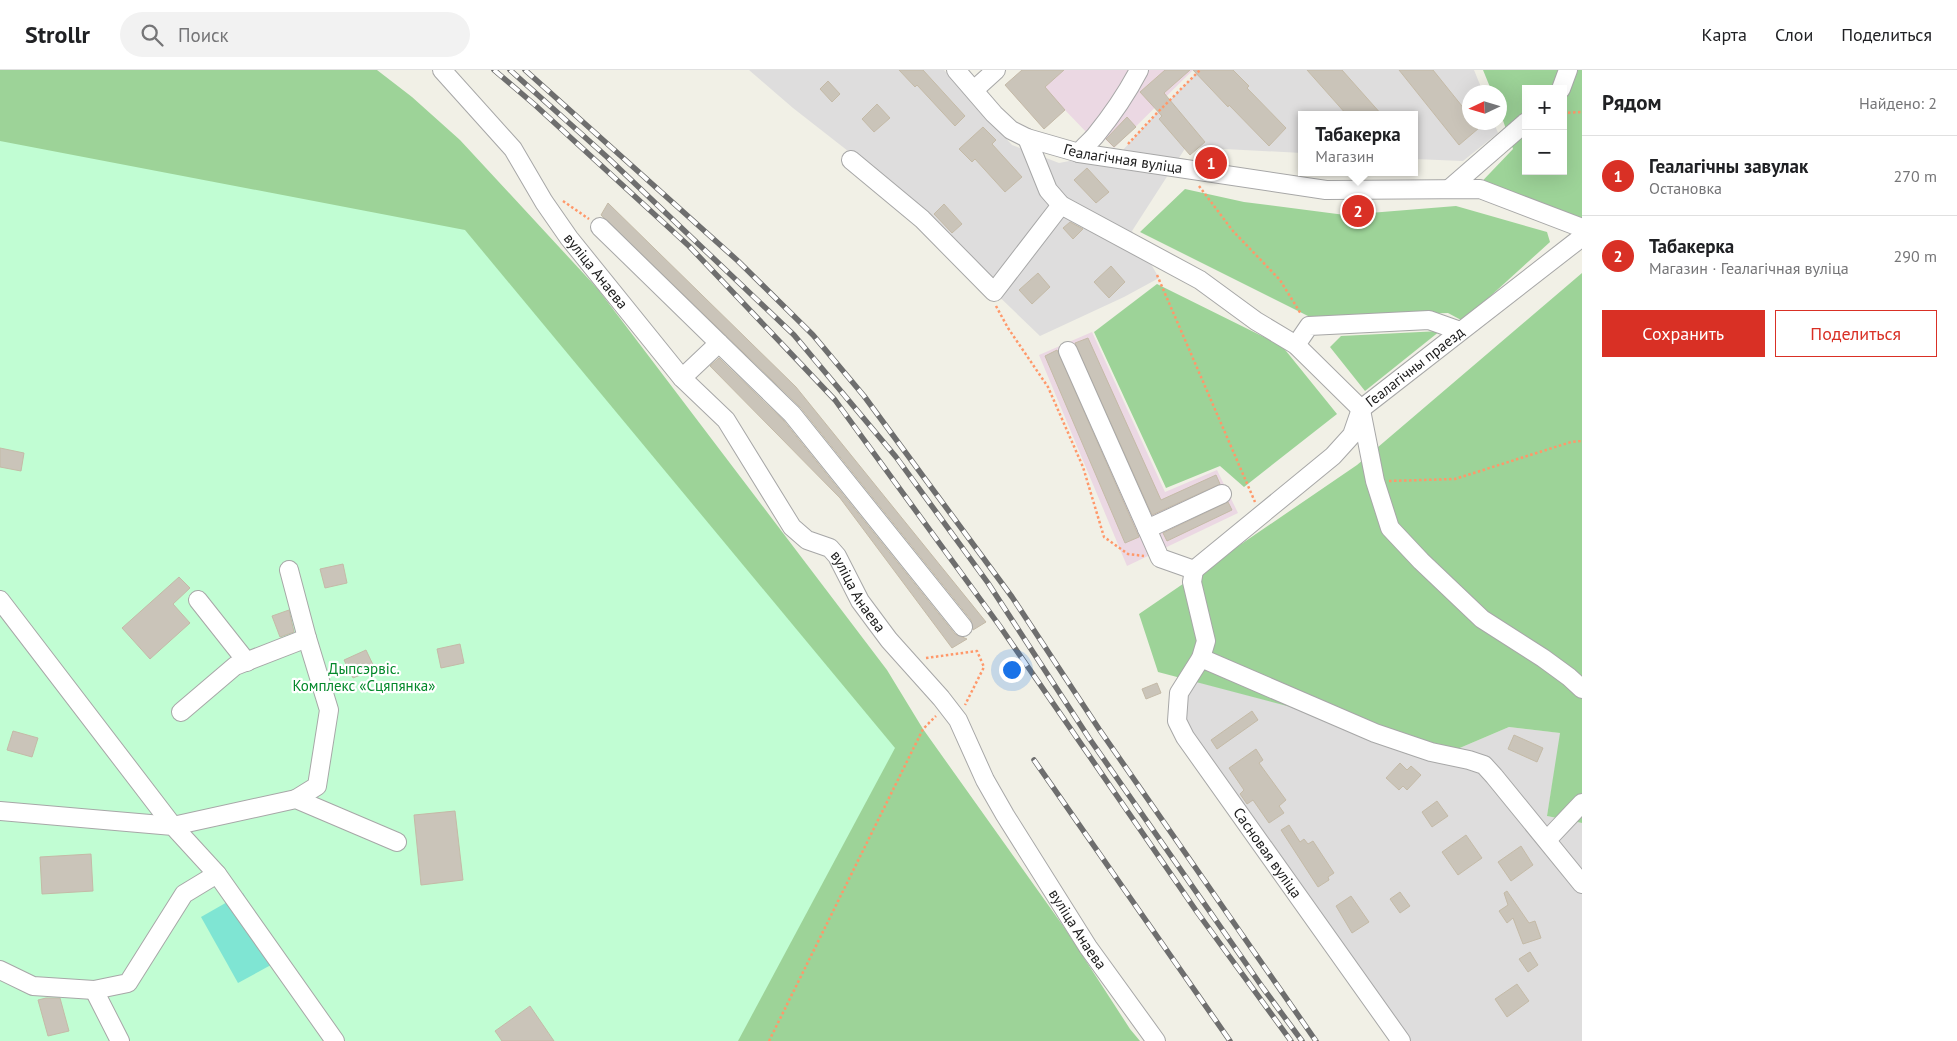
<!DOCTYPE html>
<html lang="ru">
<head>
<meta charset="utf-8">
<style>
  :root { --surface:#fff; --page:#f2f2f2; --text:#202124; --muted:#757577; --line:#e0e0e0; --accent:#d93025 }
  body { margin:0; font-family:"PT Sans",sans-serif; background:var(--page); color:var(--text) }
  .controls { position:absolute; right:15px; top:15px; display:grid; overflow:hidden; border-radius:0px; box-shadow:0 5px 20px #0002 }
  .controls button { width:45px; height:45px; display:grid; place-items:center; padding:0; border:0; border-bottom:1px solid var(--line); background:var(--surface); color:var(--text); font:25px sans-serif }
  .compass { position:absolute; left:1462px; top:15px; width:45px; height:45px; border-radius:50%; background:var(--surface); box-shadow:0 5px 20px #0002; rotate:266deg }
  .you { position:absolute; left:1011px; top:599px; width:18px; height:18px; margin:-12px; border:4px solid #fff; border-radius:50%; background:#1a73e8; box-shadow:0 0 0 8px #1a73e833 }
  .badge { display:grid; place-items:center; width:32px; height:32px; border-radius:50%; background:var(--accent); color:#fff; font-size:16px; font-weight:700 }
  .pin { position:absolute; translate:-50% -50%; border:2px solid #fff; box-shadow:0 1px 5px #0006 }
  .popup { position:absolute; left:1298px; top:41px; width:120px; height:65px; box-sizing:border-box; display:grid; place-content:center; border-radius:0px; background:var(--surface); filter:drop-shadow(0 1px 4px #0005); font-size:16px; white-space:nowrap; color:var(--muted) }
  .popup b { font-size:19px; color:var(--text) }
  .popup::after { content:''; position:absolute; left:50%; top:100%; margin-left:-10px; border:10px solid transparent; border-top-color:var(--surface) }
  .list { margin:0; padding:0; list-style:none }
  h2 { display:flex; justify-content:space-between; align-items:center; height:65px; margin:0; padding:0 20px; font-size:21px }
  h2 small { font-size:16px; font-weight:400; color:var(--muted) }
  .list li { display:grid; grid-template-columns:32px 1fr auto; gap:15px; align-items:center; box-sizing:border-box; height:80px; padding:0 20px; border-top:1px solid var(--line) }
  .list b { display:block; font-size:19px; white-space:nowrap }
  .list p { margin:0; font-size:16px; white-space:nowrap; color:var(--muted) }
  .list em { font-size:16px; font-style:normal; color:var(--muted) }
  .actions { display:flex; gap:10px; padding:15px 20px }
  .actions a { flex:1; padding:11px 0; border:1px solid var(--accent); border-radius:0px; text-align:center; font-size:18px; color:var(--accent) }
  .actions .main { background:var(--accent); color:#fff }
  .icon { flex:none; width:28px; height:28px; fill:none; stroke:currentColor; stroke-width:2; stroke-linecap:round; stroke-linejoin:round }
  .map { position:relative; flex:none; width:1582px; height:971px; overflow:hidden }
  header { display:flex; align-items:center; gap:30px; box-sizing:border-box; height:70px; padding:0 25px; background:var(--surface); border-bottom:1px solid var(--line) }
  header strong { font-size:24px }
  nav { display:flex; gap:28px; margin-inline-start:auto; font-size:18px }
  .search { width:350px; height:45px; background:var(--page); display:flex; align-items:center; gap:12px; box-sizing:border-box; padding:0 18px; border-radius:28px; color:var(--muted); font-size:19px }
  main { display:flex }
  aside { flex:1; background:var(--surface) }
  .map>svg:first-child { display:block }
  .residential { fill:#dedddd }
  .industrial { fill:#ebd8e3 }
  .forest { fill:#9dd398; fill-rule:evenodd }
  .park { fill:#c1fdd3 }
  .pitch { fill:#7fe5d3 }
  .building { fill:#cac4b9; stroke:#c4baa7 }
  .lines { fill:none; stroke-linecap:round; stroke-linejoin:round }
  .minor-casing { stroke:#a7a7a7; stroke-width:20 }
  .path { stroke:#ff986a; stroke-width:2.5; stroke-dasharray:2.5 2.5; stroke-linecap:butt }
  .minor { stroke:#fff; stroke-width:18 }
  .rail-casing { stroke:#6e6e6e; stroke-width:5.5 }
  .rail { stroke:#fff; stroke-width:4; stroke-dasharray:11; stroke-linecap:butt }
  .labels { text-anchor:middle; stroke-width:4.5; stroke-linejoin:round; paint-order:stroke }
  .street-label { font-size:15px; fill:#202020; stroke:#fff }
  .park-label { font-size:15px; fill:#04892b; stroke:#fff }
</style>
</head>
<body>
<header>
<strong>Strollr</strong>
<div class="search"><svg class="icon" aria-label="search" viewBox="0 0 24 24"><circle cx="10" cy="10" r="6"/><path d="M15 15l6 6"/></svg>Поиск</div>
<nav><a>Карта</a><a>Слои</a><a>Поделиться</a></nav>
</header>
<main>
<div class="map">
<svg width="1582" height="971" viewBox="0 0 1582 971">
  <rect width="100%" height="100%" fill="#f1f0e6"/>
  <path class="residential" d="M 749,0 L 944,0 L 1012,75 L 1059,93 L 1122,81 L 1156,44 L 1200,0 L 1474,0 L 1483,22 L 1470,22 L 1470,52 L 1494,53 L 1498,63 L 1463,91 L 1414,89 L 1414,45 L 1302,45 L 1302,83 L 1186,77 L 1132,161 L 1159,208 L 1124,227 L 1040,266 L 848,81 L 793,38 Z
    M 1191,610 L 1455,680 L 1509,657 L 1561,663 L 1547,746 L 1582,753 L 1582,971 L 1390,971 L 1175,657 Z"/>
  <path class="industrial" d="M 1022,0 L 1193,0 L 1114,78 L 1104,68 L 1088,64 L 1065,40 L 1044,59 L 1005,15 Z
    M 1092,262 L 1165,422 L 1217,400 L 1238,443 L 1127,496 L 1039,285 Z"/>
  <path class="forest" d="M 0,0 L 377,0 L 412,27 L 460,70 L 597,218 L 887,600 L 923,659 L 1066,860 L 1130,959 L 1140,971 L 0,971 Z
    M 1483,0 L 1582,0 L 1582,150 L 1495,127 L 1469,125 L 1513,79 L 1500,42 L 1500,22 L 1492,22 ZM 1526,19 L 1563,19 L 1563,101 L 1526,101 Z
    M 1185,119 L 1244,132 L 1345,145 L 1456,136 L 1547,162 L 1550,172 L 1463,251 L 1448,243 L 1310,247 L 1140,162 Z
    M 1582,203 L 1582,753 L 1547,746 L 1560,663 L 1509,657 L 1455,680 L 1158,602 L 1139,544 L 1357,395 Z
    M 1157,214 L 1282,276 L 1337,344 L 1244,417 L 1220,396 L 1166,418 L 1094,262 Z
    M 1440,261 L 1365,321 L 1330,277 L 1341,266 Z"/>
  <path class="park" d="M 0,71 L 465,160 L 895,678 L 738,971 L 0,971 Z"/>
  <path class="pitch" d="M 243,823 L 280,890 L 238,913 L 201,847 Z"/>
  <path class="building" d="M 899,0 L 923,0 L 965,46 L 955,56 L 917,15 L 915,17 Z
    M 1022,0 L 1064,0 L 1045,17 L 1065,40 L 1044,59 L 1005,15 Z
    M 1165,0 L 1190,0 L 1164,23 L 1205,72 L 1190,85 L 1159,49 L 1162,46 L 1140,22 Z
    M 1193,0 L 1233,0 L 1249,16 L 1247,18 L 1286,58 L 1269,76 L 1229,35 L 1228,37 Z
    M 1307,0 L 1342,0 L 1382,45 L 1347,45 Z
    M 1399,0 L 1433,0 L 1470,46 L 1470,52 L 1475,52 L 1479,58 L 1459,75 Z
    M 828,11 L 840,24 L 832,32 L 820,19 Z
    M 877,34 L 890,48 L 874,62 L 862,49 Z
    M 1127,47 L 1136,57 L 1114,77 L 1106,69 Z
    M 983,57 L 996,70 L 992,74 L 1022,107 L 1005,122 L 975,89 L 972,92 L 959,79 Z
    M 1087,98 L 1109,122 L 1096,133 L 1074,110 Z
    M 608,133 L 796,317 L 986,552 L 973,560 L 971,550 L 800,337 L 601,145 Z
    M 944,134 L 962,154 L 952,163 L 934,144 Z
    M 1070,152 L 1083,159 L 1073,169 L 1063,158 Z
    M 1111,196 L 1125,212 L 1109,228 L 1094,212 Z
    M 1038,203 L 1050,217 L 1032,234 L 1019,220 Z
    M 1088,268 L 1161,430 L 1216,405 L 1220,414 L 1152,445 L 1075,273 Z
    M 1057,280 L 1139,467 L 1125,473 L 1045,286 Z
    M 719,288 L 784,351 L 955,564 L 967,569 L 952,578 L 840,428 L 710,296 Z
    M 0,378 L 24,383 L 21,401 L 0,397 Z
    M 1228,432 L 1232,440 L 1167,471 L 1163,463 Z
    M 343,494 L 347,513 L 325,518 L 320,499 Z
    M 179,507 L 190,518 L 173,534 L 190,553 L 150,589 L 122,558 Z
    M 289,540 L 294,562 L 280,567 L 272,546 Z
    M 460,574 L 464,593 L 441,598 L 437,579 Z
    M 366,580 L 375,599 L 353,608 L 344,590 Z
    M 1157,613 L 1161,623 L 1146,629 L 1142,619 Z
    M 1252,641 L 1258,650 L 1217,679 L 1211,670 Z
    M 13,661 L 38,668 L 32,687 L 7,680 Z
    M 1514,665 L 1543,678 L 1537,692 L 1508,679 Z
    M 1256,679 L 1263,690 L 1259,693 L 1286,730 L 1279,736 L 1284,743 L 1269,753 L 1253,730 L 1247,734 L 1240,724 L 1244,720 L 1229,698 Z
    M 1400,693 L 1407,700 L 1411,696 L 1421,705 L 1407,720 L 1403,716 L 1399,720 L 1386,708 Z
    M 1437,731 L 1448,746 L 1432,757 L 1422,742 Z
    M 455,741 L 463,810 L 421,815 L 414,745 Z
    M 1289,755 L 1300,772 L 1304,769 L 1308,774 L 1313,771 L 1334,803 L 1328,807 L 1329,810 L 1318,817 L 1281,760 Z
    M 1466,765 L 1482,788 L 1458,805 L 1442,782 Z
    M 1521,776 L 1533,795 L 1511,811 L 1498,792 Z
    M 91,784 L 93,821 L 42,824 L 40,787 Z
    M 1507,821 L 1529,853 L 1535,851 L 1541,868 L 1523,874 L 1513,848 L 1507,853 L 1499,841 L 1508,835 L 1504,823 Z
    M 1400,822 L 1410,836 L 1400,843 L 1390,829 Z
    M 1351,826 L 1369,852 L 1352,863 L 1336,836 Z
    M 1530,882 L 1538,895 L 1528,902 L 1519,889 Z
    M 1517,914 L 1529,931 L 1507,947 L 1495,929 Z
    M 46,928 L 60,928 L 69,961 L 48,966 L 38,930 Z
    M 530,936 L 554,971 L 502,971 L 495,961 Z"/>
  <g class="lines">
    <g class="minor-casing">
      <g id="minor">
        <path id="s1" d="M 442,0 L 513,79 L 544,132 L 569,168 L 682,308 L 726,350 L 792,457 L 807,470 L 830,478 L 837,486 L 860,531 L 889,570 L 941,628 L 958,650 L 985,710 L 1005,745 L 1088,877 L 1156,971"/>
        <path id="s2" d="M 956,0 L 994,44 L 1011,60 L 1027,68 L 1079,83 L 1326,120 L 1480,119 L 1582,158"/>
        <path d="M 1561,19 L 1568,0"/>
        <path d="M 974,20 L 996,0"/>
        <path d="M 1027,68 L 1048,120 L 1061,135 L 1200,210 L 1256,251 L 1296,275 L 1361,339"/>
        <path d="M 1079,83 C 1084,76 1090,72 1095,66 C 1112,45 1127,23 1139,0"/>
        <path d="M 851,90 L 922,149 L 994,222 L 1061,135"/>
        <path d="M 1449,119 L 1526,52"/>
        <path d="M 600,157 L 719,273"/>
        <path d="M 1296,275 L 1309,256 L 1429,250 L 1460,261"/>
        <path d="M 1068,281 L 1160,488 L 1194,500"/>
        <path d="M 682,308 L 719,273 L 792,344 L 963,557"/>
        <path d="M 1361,340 L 1375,411 L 1390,458 L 1421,491 L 1482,549 L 1543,588 L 1569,607 L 1582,619"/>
        <path d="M 1147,459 L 1222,424"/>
        <path id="s3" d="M 1194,500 L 1192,512 L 1206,571 L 1201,588 L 1179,623 L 1177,651 L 1185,667 L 1401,971"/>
        <path id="s4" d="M 1194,500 L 1333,386 L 1352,365 L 1361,339 L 1582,167"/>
        <path d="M 0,530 L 173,756 L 296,729 L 397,772"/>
        <path d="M 198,530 L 247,592"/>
        <path d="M 1201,588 L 1375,663 L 1431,682 L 1469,690 L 1484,695 L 1494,706 L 1582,814"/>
        <path d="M 181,642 L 235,596 L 307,568 L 289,500"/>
        <path d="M 296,729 L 317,716 L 329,640 L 307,568"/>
        <path d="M 0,741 L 173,756 L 217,804 L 184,824 L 128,913 L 94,920 L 120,971"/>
        <path d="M 1547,770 L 1582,733"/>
        <path d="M 217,804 L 335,971"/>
        <path d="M 0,900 L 33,916 L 94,920"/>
      </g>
    </g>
    <path class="path" d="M 1563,43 L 1582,42
      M 1128,74 L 1156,44 L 1200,0
      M 1199,116 L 1233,161 L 1280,210 L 1301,244
      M 563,131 L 589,149
      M 1157,205 L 1255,432
      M 996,236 L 1008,258 L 1048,317 L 1083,397 L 1104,467 L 1128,484 L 1144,486
      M 1389,411 L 1455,409 L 1571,372 L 1582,371
      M 926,588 L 977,581 L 984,597 L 965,635
      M 769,971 L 923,659 L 936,646"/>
    <use href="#minor" class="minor"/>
    <g class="rail-casing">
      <path id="rail" d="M 494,0 L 535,35 L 689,176 L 835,330 L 999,555 L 1197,842 L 1291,971
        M 510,0 L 607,87 L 794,265 L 896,387 L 988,513 L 1089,668 L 1263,918 L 1302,971
        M 525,0 L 738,191 L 813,265 L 864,326 L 1012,527 L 1099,659 L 1316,971
        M 1034,690 L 1230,971"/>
    </g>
    <use href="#rail" class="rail"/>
  </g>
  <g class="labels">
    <g class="street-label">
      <text dy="5" stroke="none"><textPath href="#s2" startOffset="198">Геалагічная вуліца</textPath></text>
      <text dy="5" stroke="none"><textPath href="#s1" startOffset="254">вуліца Анаева</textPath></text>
      <text dy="5" stroke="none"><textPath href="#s4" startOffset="304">Геалагічны праезд</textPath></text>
      <text dy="5" stroke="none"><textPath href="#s1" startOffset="674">вуліца Анаева</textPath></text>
      <text dy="5" stroke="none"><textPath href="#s3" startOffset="320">Сасновая вуліца</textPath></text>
      <text dy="5" stroke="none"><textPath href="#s1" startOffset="1079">вуліца Анаева</textPath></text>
    </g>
    <g class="park-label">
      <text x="364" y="604">Дыпсэрвіс.<tspan x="364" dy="17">Комплекс «Сцяпянка»</tspan></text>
    </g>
  </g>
</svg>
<div class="controls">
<button>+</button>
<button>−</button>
</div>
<svg class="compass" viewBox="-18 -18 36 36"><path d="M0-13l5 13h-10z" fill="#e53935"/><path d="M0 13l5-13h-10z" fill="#757577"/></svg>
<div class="you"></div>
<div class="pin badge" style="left:1211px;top:93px">1</div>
<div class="pin badge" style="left:1358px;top:141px">2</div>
<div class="popup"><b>Табакерка</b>Магазин</div>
</div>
<aside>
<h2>Рядом<small>Найдено: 2</small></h2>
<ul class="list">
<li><span class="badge">1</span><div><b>Геалагічны завулак</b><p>Остановка</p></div><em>270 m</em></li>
<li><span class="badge">2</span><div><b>Табакерка</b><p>Магазин · Геалагічная вуліца</p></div><em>290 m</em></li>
</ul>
<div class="actions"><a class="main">Сохранить</a><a>Поделиться</a></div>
</aside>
</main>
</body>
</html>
